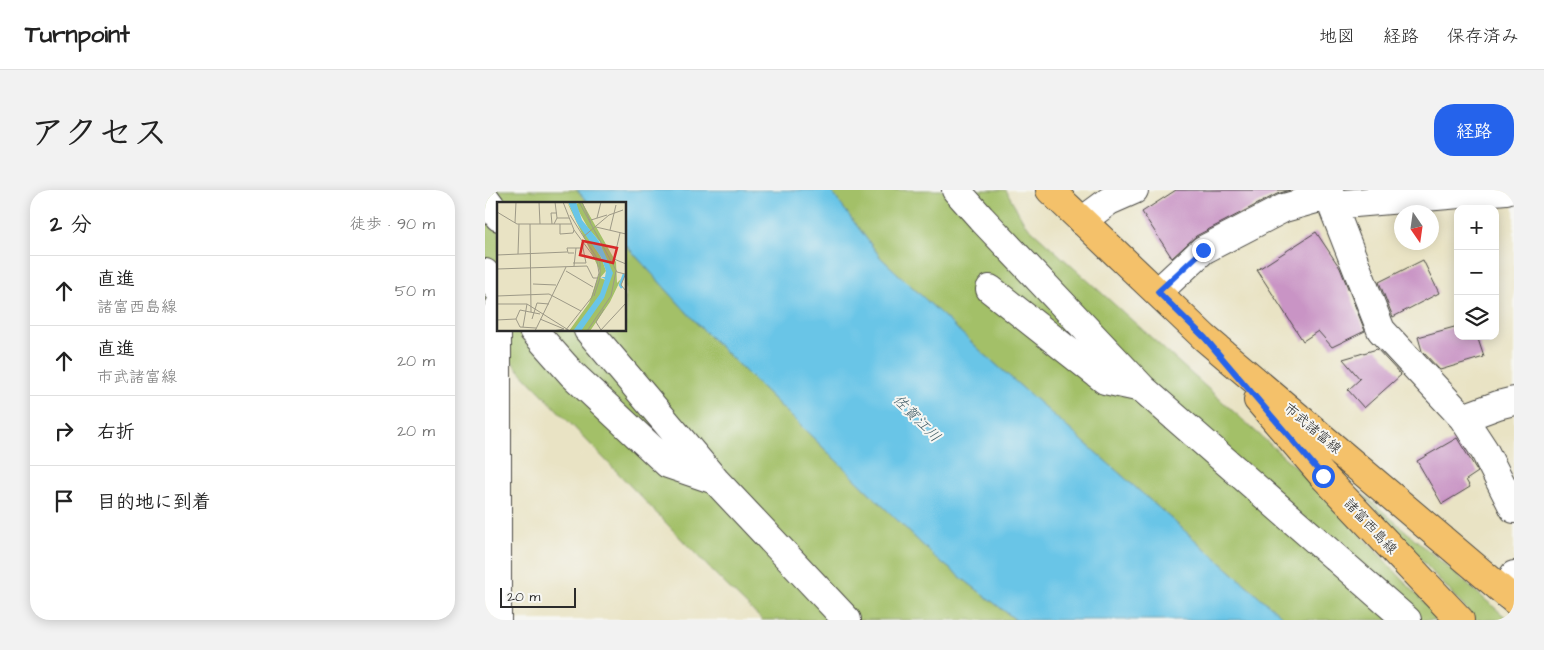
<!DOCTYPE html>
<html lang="ja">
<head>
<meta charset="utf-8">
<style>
  :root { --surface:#fff; --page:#f2f2f2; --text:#222; --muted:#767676; --line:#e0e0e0; --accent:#2563eb }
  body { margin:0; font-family:"Architects Daughter","Klee One",sans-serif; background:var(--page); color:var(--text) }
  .controls { position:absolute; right:15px; top:15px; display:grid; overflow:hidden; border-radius:10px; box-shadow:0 2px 12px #0003 }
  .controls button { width:45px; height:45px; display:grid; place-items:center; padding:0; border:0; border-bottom:1px solid var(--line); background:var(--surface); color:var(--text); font:25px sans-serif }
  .compass { position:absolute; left:909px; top:15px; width:45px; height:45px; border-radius:50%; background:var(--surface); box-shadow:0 2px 12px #0003; rotate:167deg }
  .scale { position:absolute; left:15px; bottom:12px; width:76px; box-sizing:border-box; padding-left:5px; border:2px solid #2b2b2b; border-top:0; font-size:14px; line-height:18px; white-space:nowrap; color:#2b2b2b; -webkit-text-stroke:4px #f6f6f2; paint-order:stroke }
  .stop { position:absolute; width:15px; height:15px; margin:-11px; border:4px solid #2563eb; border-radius:50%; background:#fff }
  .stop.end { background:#2563eb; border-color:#fff; box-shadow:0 1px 5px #0008 }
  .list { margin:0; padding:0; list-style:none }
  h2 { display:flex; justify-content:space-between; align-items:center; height:65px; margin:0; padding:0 20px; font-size:21px }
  h2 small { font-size:16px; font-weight:400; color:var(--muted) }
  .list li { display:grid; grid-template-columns:32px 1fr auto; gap:15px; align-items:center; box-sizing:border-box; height:70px; padding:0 20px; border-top:1px solid var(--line) }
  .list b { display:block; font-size:19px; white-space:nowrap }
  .list p { margin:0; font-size:16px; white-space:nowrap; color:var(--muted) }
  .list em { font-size:16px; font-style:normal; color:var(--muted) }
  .icon { flex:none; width:28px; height:28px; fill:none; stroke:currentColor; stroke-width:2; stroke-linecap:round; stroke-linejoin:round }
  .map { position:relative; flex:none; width:1029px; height:430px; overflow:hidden; border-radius:20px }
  header { display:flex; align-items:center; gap:30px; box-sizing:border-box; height:70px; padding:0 25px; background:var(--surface); border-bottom:1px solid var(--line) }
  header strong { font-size:24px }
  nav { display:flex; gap:28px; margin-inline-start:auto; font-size:18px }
  .intro { display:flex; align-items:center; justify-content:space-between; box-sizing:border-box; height:120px; padding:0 30px }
  h1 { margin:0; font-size:35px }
  .button { padding:12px 22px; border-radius:20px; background:var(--accent); color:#fff; font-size:18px; font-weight:700 }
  main { display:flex; gap:30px; padding:0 30px }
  aside { flex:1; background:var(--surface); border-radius:20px; box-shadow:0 2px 12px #0003 }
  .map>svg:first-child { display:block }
  .green { fill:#a3c067; stroke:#677649 }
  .water { fill:#69c5e7; stroke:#4a7889 }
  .building { fill:#c994c5 }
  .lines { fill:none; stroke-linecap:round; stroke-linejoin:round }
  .minor-casing { stroke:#484742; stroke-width:30 }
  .major-casing { stroke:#484742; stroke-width:30 }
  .minor { stroke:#fff; stroke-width:28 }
  .major { stroke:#f4c16a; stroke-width:28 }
  .route { stroke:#2563eb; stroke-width:6 }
  .labels { text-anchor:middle; stroke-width:4; stroke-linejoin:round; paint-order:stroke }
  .street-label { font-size:14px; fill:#2b2b2b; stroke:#f6f6f2 }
  .water-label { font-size:15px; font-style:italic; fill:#3e5963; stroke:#f6f6f2 }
  .inset-river { fill:none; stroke:#69c5e7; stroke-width:2.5 }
  .inset-road { fill:none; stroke:#9d9987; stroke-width:1 }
  .view { fill:#d62828; fill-opacity:0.15; stroke:#d62828; stroke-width:2.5 }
  .inset-edge { fill:none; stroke:#2b2b2b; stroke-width:2.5 }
</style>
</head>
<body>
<header>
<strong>Turnpoint</strong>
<nav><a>地図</a><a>経路</a><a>保存済み</a></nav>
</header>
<div class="intro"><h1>アクセス</h1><a class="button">経路</a></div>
<main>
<aside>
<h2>2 分<small>徒歩 · 90 m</small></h2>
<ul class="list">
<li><svg class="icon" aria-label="ahead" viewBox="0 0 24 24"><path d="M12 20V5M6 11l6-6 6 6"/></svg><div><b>直進</b><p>諸富西島線</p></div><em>50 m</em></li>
<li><svg class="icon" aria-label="ahead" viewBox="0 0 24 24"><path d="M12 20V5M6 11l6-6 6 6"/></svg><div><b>直進</b><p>市武諸富線</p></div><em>20 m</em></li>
<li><svg class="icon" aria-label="right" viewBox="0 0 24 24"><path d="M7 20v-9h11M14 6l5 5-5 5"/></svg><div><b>右折</b></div><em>20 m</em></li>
<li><svg class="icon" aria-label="arrive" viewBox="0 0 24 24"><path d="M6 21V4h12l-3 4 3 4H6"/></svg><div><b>目的地に到着</b></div></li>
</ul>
</aside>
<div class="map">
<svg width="1029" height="430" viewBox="0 0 1029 430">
  <rect width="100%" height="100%" fill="#f6f6f2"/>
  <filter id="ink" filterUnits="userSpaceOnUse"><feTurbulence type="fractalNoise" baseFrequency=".02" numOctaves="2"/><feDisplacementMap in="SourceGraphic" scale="10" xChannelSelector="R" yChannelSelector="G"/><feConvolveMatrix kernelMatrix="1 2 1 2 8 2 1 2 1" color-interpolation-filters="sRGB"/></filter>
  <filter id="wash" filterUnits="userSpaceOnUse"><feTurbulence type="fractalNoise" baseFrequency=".0096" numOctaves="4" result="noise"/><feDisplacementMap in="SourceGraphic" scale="20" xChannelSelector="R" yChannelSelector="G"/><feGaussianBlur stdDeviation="1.12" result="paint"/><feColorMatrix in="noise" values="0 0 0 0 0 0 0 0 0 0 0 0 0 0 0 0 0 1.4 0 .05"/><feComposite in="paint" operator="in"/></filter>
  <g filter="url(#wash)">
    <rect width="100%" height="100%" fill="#e9e3c4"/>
    <path class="green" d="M 0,0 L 92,0 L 104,14 L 14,14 L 14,140 L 140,140 L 140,54 L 218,140 L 451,368 L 531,430 L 277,430 L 233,387 L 32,178 L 0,140 Z
      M 345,0 L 521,0 L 540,34 L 818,284 L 956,430 L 801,430 L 499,164 L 396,68 Z
      M 873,300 L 1024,430 L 991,430 Z"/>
    <path class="water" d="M 92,0 L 345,0 L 396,68 L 499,164 L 801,430 L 531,430 L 451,368 L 218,140 L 140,54 L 140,14 L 104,14 Z"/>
    <g id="blocks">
      <path class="building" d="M 691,0 L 805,0 L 792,4 L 711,46 L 687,68 L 657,22 Z
        M 831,42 L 855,78 L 880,141 L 847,157 L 833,141 L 818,151 L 772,80 Z
        M 938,70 L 954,103 L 908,127 L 894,92 Z
        M 973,136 L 973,146 L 992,146 L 999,167 L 955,180 L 937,161 L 933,147 Z
        M 892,159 L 916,185 L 879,218 L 863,200 L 875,189 L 858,169 Z
        M 972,248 L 993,282 L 981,290 L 985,297 L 957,314 L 932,271 Z"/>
    </g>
  </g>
  <g filter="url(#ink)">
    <use href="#blocks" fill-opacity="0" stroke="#484742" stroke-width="1"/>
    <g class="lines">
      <g class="minor-casing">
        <path id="minor" d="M 471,0 L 496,28 L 657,198 L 922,430
          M 844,0 L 847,15 L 896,140 L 978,228
          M 0,8 L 14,27
          M 847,15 L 1021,0
          M 597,31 L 624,11 L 649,0
          M 0,83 L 14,100
          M 505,99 L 620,190 L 657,198
          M 673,102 L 718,60 L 799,18 L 845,5
          M 48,140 L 87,184 L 183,274 L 230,290
          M 103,140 L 230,290 L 362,430
          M 1029,211 L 1013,215 L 978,228 L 999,260 L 1029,319
          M 1023,405 L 1029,385
          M 12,430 L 12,122 L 14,117"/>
      </g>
      <g class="major-casing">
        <path id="major" d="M 565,0 L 720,148 L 1029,410
          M 773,210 L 838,286 L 975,430"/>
      </g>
      <use href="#minor" class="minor"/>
      <use href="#major" class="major"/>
    </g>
  </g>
  <g class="lines" filter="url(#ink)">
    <path class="route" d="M 718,60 L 673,102 L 720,148 L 838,286"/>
  </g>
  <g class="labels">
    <g class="street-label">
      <text transform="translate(828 238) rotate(40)" y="5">市武諸富線</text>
      <text transform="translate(886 336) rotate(47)" y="5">諸富西島線</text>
    </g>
    <g class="water-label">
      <text transform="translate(432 228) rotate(45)" y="5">佐賀江川</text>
    </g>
  </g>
  <g transform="translate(12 12)">
    <rect width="129" height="129" fill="#e9e3c4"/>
    <path d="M 70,0 L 104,55 L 109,69 L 103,76 L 109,78 L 103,94 L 77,129 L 72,129 L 92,101 L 103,69 ZM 85,0 L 119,60 L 120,81 L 124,77 L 113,100 L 93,129 L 83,129 L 113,76 L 103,40 L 91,26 L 81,8 L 79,2 Z" fill="#a3c067"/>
    <path d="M 71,0 L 79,0 L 85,18 L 102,39 L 116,71 L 107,96 L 84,129 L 76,129 L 103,92 L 108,77 L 104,75 L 108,75 L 109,69 L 104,55 L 80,21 Z" fill="#69c5e7"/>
    <path class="inset-river" d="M 125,86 L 123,83 L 127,72"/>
    <path class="inset-road" d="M 42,0 L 43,22M 58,0 L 60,16M 66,0 L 77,28 L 100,59 L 102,71 L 95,95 L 68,129M 82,0 L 120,70 L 128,72M 85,0 L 94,21M 0,10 L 20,22 L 74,22M 73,13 L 103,61 L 103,76 L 97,94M 100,16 L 104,0M 94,18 L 110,13M 18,21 L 19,0M 33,22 L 34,110M 55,22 L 54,11 L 60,11M 57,22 L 60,16 L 72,16M 63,22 L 63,32 L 76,31 L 77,28M 99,25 L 129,32M 113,28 L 119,3M 123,31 L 117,57 L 129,62M 86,35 L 112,13 L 126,8M 77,51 L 71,51 L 70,46 L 79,46M 21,52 L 22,22M 0,53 L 70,50M 76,61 L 89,61 L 86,46M 77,64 L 79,46 L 86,46 L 86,40M 0,67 L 90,64 L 96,76 L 101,76M 69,69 L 96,85M 129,71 L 124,83 L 129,89M 36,82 L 59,83M 0,94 L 52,92 L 84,109M 0,102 L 30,102 L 73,129M 35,117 L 40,101 L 52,102M 43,117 L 67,127 L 56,129M 0,118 L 19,117M 26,125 L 30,102M 39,126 L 23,125 L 19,117 L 23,108 L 43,112M 104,128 L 99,120 L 107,107M 38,129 L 69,65M 90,129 L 114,94 L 119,69M 103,129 L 129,101"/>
    <path class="view" d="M 86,39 L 120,46 L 116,61 L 83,53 Z"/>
    <rect width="129" height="129" class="inset-edge"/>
  </g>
</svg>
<div class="controls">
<button>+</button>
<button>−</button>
<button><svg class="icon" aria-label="layers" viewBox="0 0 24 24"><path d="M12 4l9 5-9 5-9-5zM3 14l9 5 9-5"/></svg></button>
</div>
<svg class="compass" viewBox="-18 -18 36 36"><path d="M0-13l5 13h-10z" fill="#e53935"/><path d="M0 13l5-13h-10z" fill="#767676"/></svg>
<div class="scale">20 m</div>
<div class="stop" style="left:838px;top:286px"></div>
<div class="stop end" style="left:718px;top:60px"></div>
</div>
</main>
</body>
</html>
